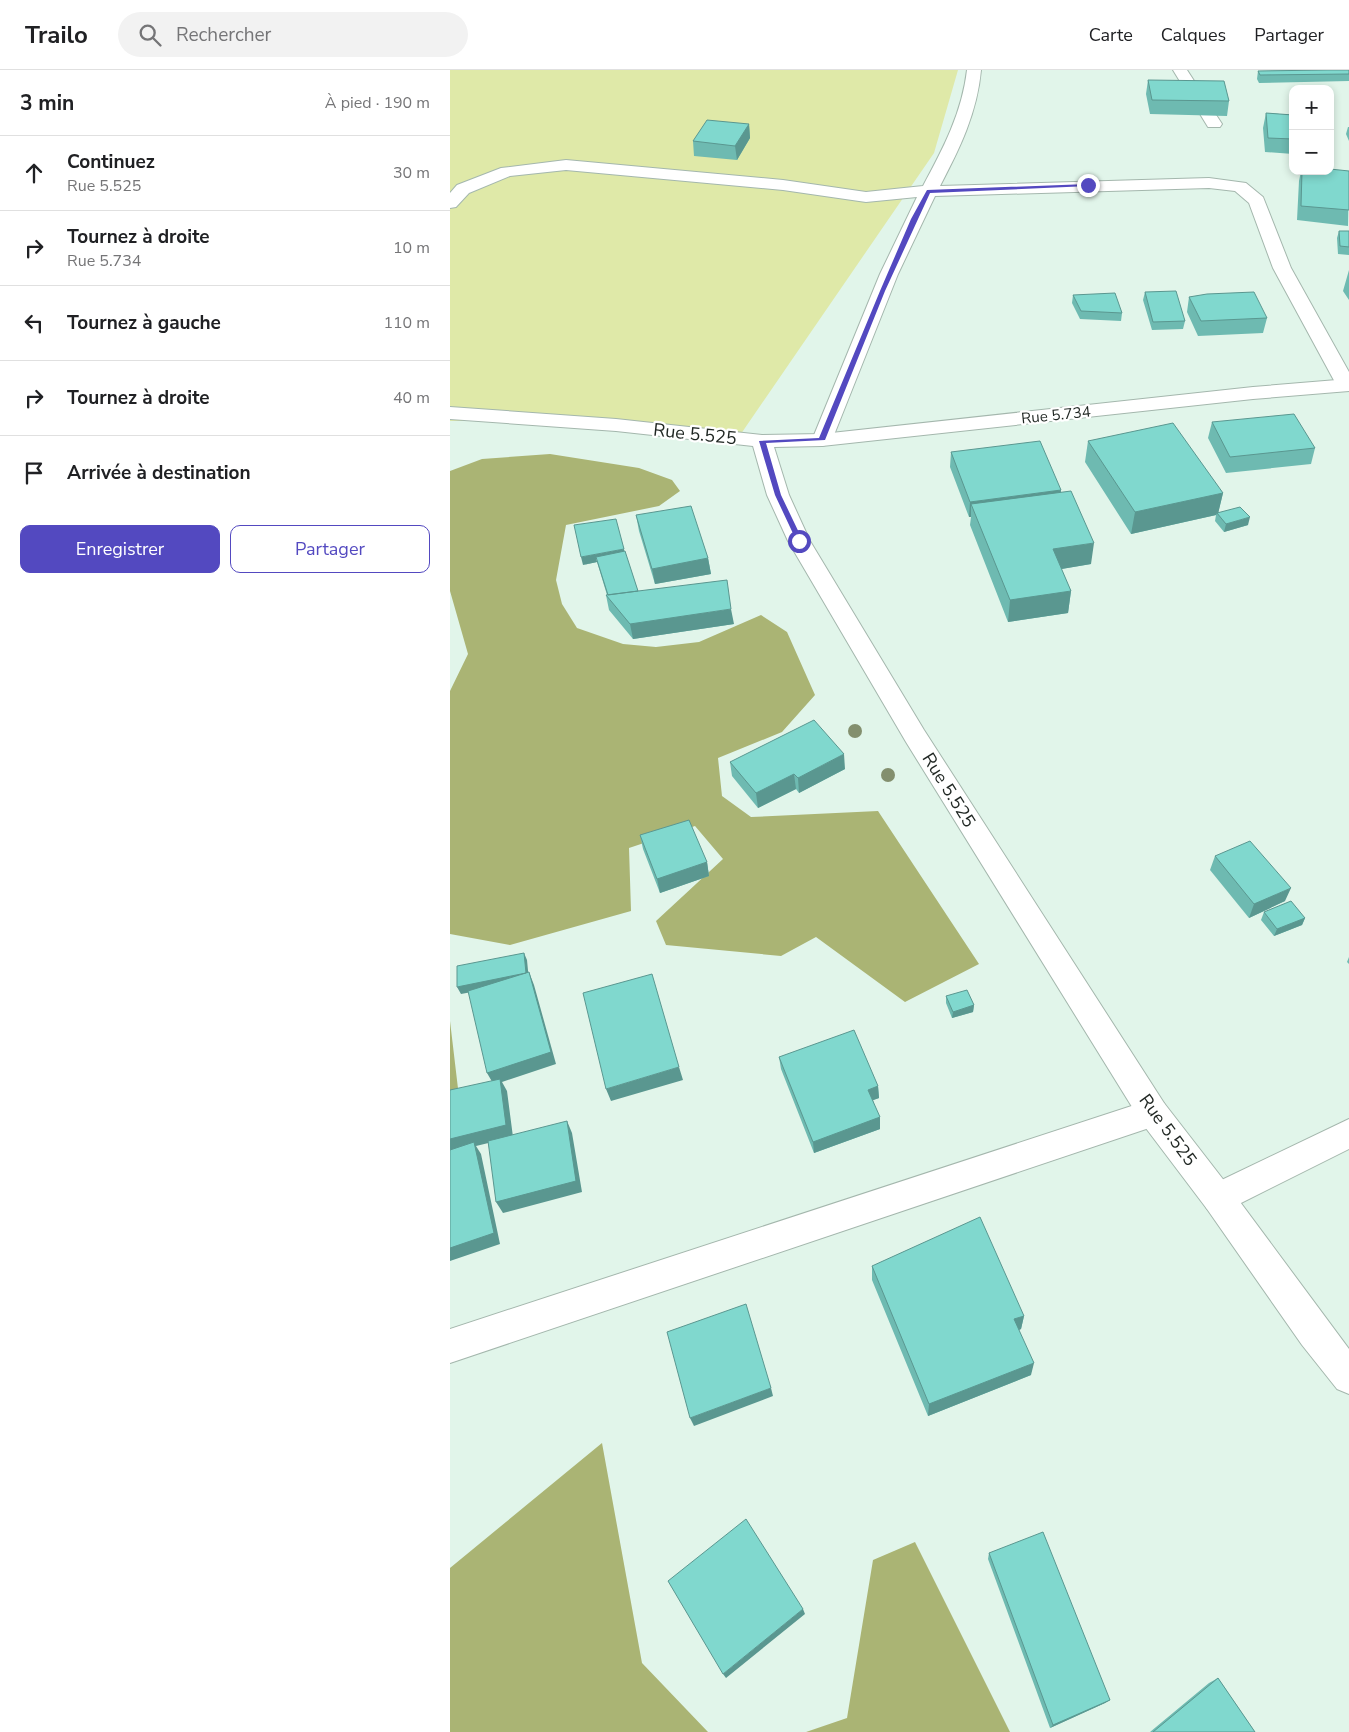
<!DOCTYPE html>
<html lang="fr">
<head>
<meta charset="utf-8">
<style>
  :root { --surface:#fff; --page:#f2f2f2; --text:#202124; --muted:#757577; --line:#e0e0e0; --accent:#5349c0 }
  body { margin:0; font-family:"Nunito Sans",sans-serif; background:var(--page); color:var(--text) }
  .controls { position:absolute; right:15px; top:15px; display:grid; overflow:hidden; border-radius:10px; box-shadow:0 2px 8px #0003 }
  .controls button { width:45px; height:45px; display:grid; place-items:center; padding:0; border:0; border-bottom:1px solid var(--line); background:var(--surface); color:var(--text); font:25px sans-serif }
  .stop { position:absolute; width:15px; height:15px; margin:-11px; border:4px solid #5349c0; border-radius:50%; background:#fff }
  .stop.end { background:#5349c0; border-color:#fff; box-shadow:0 1px 5px #0008 }
  .list { margin:0; padding:0; list-style:none }
  h2 { display:flex; justify-content:space-between; align-items:center; height:65px; margin:0; padding:0 20px; font-size:21px }
  h2 small { font-size:16px; font-weight:400; color:var(--muted) }
  .list li { display:grid; grid-template-columns:32px 1fr auto; gap:15px; align-items:center; box-sizing:border-box; height:75px; padding:0 20px; border-top:1px solid var(--line) }
  .list b { display:block; font-size:19px; white-space:nowrap }
  .list p { margin:0; font-size:16px; white-space:nowrap; color:var(--muted) }
  .list em { font-size:16px; font-style:normal; color:var(--muted) }
  .actions { display:flex; gap:10px; padding:15px 20px }
  .actions a { flex:1; padding:11px 0; border:1px solid var(--accent); border-radius:10px; text-align:center; font-size:18px; color:var(--accent) }
  .actions .main { background:var(--accent); color:#fff }
  .icon { flex:none; width:28px; height:28px; fill:none; stroke:currentColor; stroke-width:2; stroke-linecap:round; stroke-linejoin:round }
  .map { position:relative; flex:none; width:899px; height:1662px; overflow:hidden }
  header { display:flex; align-items:center; gap:30px; box-sizing:border-box; height:70px; padding:0 25px; background:var(--surface); border-bottom:1px solid var(--line) }
  header strong { font-size:24px }
  nav { display:flex; gap:28px; margin-inline-start:auto; font-size:18px }
  .search { width:350px; height:45px; background:var(--page); display:flex; align-items:center; gap:12px; box-sizing:border-box; padding:0 18px; border-radius:28px; color:var(--muted); font-size:19px }
  main { display:flex }
  aside { flex:1; background:var(--surface) }
  .map>svg:first-child { display:block }
  .green { fill:#dfe9a8 }
  .forest { fill:#aab474 }
  .lines { fill:none; stroke-linecap:round; stroke-linejoin:round }
  .street-casing { stroke:#a4b7ad; stroke-width:2 }
  .secondary-casing { stroke:#a4b7ad; stroke-width:2 }
  .street { fill:#fff; fill-rule:evenodd }
  .secondary { fill:#fff; fill-rule:evenodd }
  .tree { fill:#838f6e }
  .wall { fill:#6ebab1 }
  .shaded-wall { fill:#5a9790 }
  .building { fill:#80d8ce; stroke:#5a9790 }
  .route { fill:#5349c0 }
  .labels { text-anchor:middle; stroke-width:4.5; stroke-linejoin:round; paint-order:stroke }
  .far-street-label { font-size:15px; fill:#1f2622; stroke:#fff }
  .street-label { font-size:18px; fill:#1f2622; stroke:#fff }
</style>
</head>
<body>
<header>
<strong>Trailo</strong>
<div class="search"><svg class="icon" aria-label="search" viewBox="0 0 24 24"><circle cx="10" cy="10" r="6"/><path d="M15 15l6 6"/></svg>Rechercher</div>
<nav><a>Carte</a><a>Calques</a><a>Partager</a></nav>
</header>
<main>
<aside>
<h2>3 min<small>À pied · 190 m</small></h2>
<ul class="list">
<li><svg class="icon" aria-label="ahead" viewBox="0 0 24 24"><path d="M12 20V5M6 11l6-6 6 6"/></svg><div><b>Continuez</b><p>Rue 5.525</p></div><em>30 m</em></li>
<li><svg class="icon" aria-label="right" viewBox="0 0 24 24"><path d="M7 20v-9h11M14 6l5 5-5 5"/></svg><div><b>Tournez à droite</b><p>Rue 5.734</p></div><em>10 m</em></li>
<li><svg class="icon" aria-label="left" viewBox="0 0 24 24"><path d="M17 20v-9H6M10 6l-5 5 5 5"/></svg><div><b>Tournez à gauche</b></div><em>110 m</em></li>
<li><svg class="icon" aria-label="right" viewBox="0 0 24 24"><path d="M7 20v-9h11M14 6l5 5-5 5"/></svg><div><b>Tournez à droite</b></div><em>40 m</em></li>
<li><svg class="icon" aria-label="arrive" viewBox="0 0 24 24"><path d="M6 21V4h12l-3 4 3 4H6"/></svg><div><b>Arrivée à destination</b></div></li>
</ul>
<div class="actions"><a class="main">Enregistrer</a><a>Partager</a></div>
</aside>
<div class="map">
<svg width="899" height="1662" viewBox="0 0 899 1662">
  <rect width="100%" height="100%" fill="#e1f5ea"/>
  <path class="green" d="M 0,0 L 508,0 L 484,83 L 284,374 L 95,351 L 0,351 Z"/>
  <path class="forest" d="M 100,384 L 189,398 L 222,410 L 230,421 L 209,436 L 116,455 L 106,510 L 112,534 L 127,558 L 173,574 L 206,577 L 249,572 L 311,545 L 337,562 L 365,625 L 332,662 L 268,688 L 272,726 L 301,747 L 428,741 L 529,894 L 455,932 L 366,867 L 331,886 L 216,875 L 206,851 L 273,789 L 245,756 L 179,778 L 181,841 L 60,875 L 0,864 L 0,621 L 18,584 L 0,521 L 0,401 L 32,389 Z
    M 0,951 L 9,1027 L 0,1028 Z
    M 152,1373 L 192,1593 L 258,1662 L 0,1662 L 0,1498 Z
    M 465,1472 L 560,1662 L 356,1662 L 397,1648 L 423,1490 Z"/>
  <g class="lines">
    <g class="street-casing">
      <path id="street" d="M 517,0 L 531,0 C 527,43 510,78 490,116 L 759,108 L 796,113 L 813,127 L 841,198 L 899,302 L 899,321 L 890,320 L 887,316 L 823,198 L 799,133 L 785,121 L 759,118 L 485,126 L 448,204 L 382,370 L 379,374 L 372,376 L 365,374 L 362,370 L 430,204 L 467,127 L 416,132 L 333,120 L 116,100 L 60,106 L 19,123 L 6,137 L 0,138 L 0,123 L 7,115 L 51,98 L 116,90 L 333,110 L 416,122 L 473,116 C 493,79 512,43 517,0 Z
        M 723,0 L 737,0 L 772,54 L 770,57 L 758,57 Z
        M 703,1029 L 714,1033 L 718,1043 L 714,1053 L 0,1293 L 0,1259 Z
        M 899,1049 L 899,1079 L 779,1139 L 768,1143 L 757,1139 L 752,1128 L 757,1117 Z"/>
    </g>
    <g class="secondary-casing">
      <path id="secondary" d="M 899,309 L 899,321 L 803,329 L 372,376 L 324,377 L 339,425 L 360,471 L 474,660 L 714,1033 L 779,1117 L 899,1279 L 899,1324 L 887,1319 L 852,1275 L 757,1139 L 692,1053 L 456,672 L 338,471 L 317,425 L 303,376 L 166,361 L 0,349 L 0,337 L 166,349 L 312,365 L 372,364 L 803,317 Z"/>
    </g>
    <use href="#street" class="street"/>
    <use href="#secondary" class="secondary"/>
  </g>
  <g class="tree">
    <circle cx="405" cy="661" r="7"/>
    <circle cx="438" cy="705" r="7"/>
  </g>
  <path class="wall" d="M 899,0 L 899,11 L 809,13 L 807,9 L 808,1 Z
    M 698,10 L 779,31 L 777,46 L 700,44 L 696,24 Z
    M 816,43 L 843,45 L 843,84 L 815,82 L 813,58 Z
    M 299,54 L 300,68 L 287,90 L 244,86 L 243,71 Z
    M 898,57 L 899,57 L 899,71 L 896,64 Z
    M 851,101 L 899,101 L 898,156 L 847,150 L 849,111 Z
    M 889,161 L 899,161 L 899,185 L 888,184 L 887,168 Z
    M 899,200 L 899,230 L 893,221 Z
    M 695,222 L 735,251 L 733,259 L 702,260 L 693,230 Z
    M 623,225 L 672,243 L 671,251 L 630,249 L 622,233 Z
    M 739,227 L 817,248 L 813,263 L 748,266 L 737,242 Z
    M 762,352 L 865,378 L 861,394 L 776,403 L 758,368 Z
    M 638,371 L 773,423 L 768,443 L 798,455 L 774,462 L 765,451 L 766,445 L 681,464 L 635,392 Z
    M 501,382 L 611,420 L 611,422 L 641,494 L 611,499 L 621,521 L 618,543 L 558,552 L 520,455 L 521,447 L 519,447 L 500,397 Z
    M 186,445 L 258,488 L 261,504 L 205,514 L 189,461 Z
    M 174,482 L 188,521 L 284,554 L 183,569 L 159,540 L 156,525 L 157,525 L 147,492 L 133,495 Z
    M 280,692 L 395,699 L 349,723 L 346,719 L 308,738 L 282,706 Z
    M 190,765 L 257,792 L 259,806 L 210,823 L 193,779 Z
    M 765,786 L 835,831 L 799,848 L 760,800 Z
    M 814,842 L 855,848 L 852,855 L 824,866 L 811,850 Z
    M 899,887 L 899,894 L 897,892 Z
    M 496,926 L 524,935 L 523,942 L 502,948 L 496,933 Z
    M 329,987 L 428,1016 L 429,1028 L 423,1030 L 430,1059 L 364,1083 L 331,999 Z
    M 422,1196 L 574,1246 L 571,1259 L 569,1260 L 581,1305 L 478,1346 L 422,1210 Z
    M 539,1483 L 660,1630 L 655,1633 L 600,1658 L 538,1489 Z
    M 768,1608 L 805,1662 L 700,1662 L 759,1613 Z"/>
  <path class="shaded-wall" d="M 299,54 L 300,68 L 287,90 L 285,76 Z
    M 611,420 L 609,435 L 521,434 L 521,447 L 519,447 L 520,432 Z
    M 773,423 L 768,444 L 767,443 L 766,445 L 681,464 L 685,442 Z
    M 800,447 L 798,455 L 774,462 L 776,454 Z
    M 644,473 L 641,494 L 600,501 L 603,479 Z
    M 174,479 L 175,487 L 146,487 L 147,492 L 133,495 L 131,487 Z
    M 258,488 L 261,504 L 205,514 L 202,499 Z
    M 621,521 L 618,543 L 558,552 L 560,530 Z
    M 281,539 L 284,554 L 183,569 L 180,554 Z
    M 394,684 L 395,699 L 349,723 L 348,708 Z
    M 344,704 L 346,719 L 308,738 L 306,723 Z
    M 257,792 L 259,806 L 210,823 L 207,809 Z
    M 841,818 L 835,831 L 799,848 L 804,834 Z
    M 855,848 L 852,855 L 824,866 L 827,859 Z
    M 74,883 L 77,890 L 79,911 L 11,924 L 7,917 Z
    M 79,902 L 84,915 L 106,994 L 52,1012 L 57,1021 L 63,1067 L 26,1076 L 31,1084 L 50,1174 L 0,1191 L 0,1069 L 44,1015 L 37,1003 Z
    M 524,935 L 523,942 L 502,948 L 503,942 Z
    M 229,997 L 233,1010 L 161,1031 L 156,1019 Z
    M 428,1016 L 429,1028 L 418,1032 L 418,1020 Z
    M 430,1047 L 430,1059 L 364,1083 L 363,1072 Z
    M 117,1051 L 122,1063 L 132,1122 L 53,1143 L 46,1132 Z
    M 574,1246 L 571,1259 L 561,1263 L 564,1249 Z
    M 584,1293 L 581,1305 L 478,1346 L 479,1334 Z
    M 321,1318 L 323,1326 L 244,1356 L 240,1348 Z
    M 353,1539 L 355,1544 L 276,1608 L 273,1604 Z
    M 660,1630 L 655,1633 L 600,1658 L 603,1655 Z"/>
  <path class="building" d="M 877,0 L 899,0 L 899,4 L 810,5 L 808,1 Z
    M 698,10 L 774,11 L 779,31 L 702,30 Z
    M 816,43 L 843,45 L 843,69 L 818,68 Z
    M 257,50 L 299,54 L 285,76 L 243,71 Z
    M 880,99 L 899,101 L 899,140 L 851,136 L 852,101 L 880,101 Z
    M 889,161 L 899,161 L 899,177 L 890,176 Z
    M 726,221 L 735,251 L 703,252 L 695,222 Z
    M 804,222 L 817,248 L 751,251 L 739,227 L 757,224 Z
    M 665,223 L 672,243 L 631,241 L 623,225 Z
    M 844,344 L 865,378 L 780,387 L 762,352 Z
    M 723,353 L 773,423 L 685,442 L 638,371 Z
    M 590,371 L 611,420 L 520,432 L 501,382 Z
    M 621,421 L 644,473 L 603,479 L 621,521 L 560,530 L 521,434 Z
    M 241,436 L 258,488 L 202,499 L 186,445 Z
    M 790,437 L 800,447 L 776,454 L 767,443 Z
    M 166,449 L 174,479 L 131,487 L 124,455 Z
    M 175,481 L 188,521 L 158,525 L 146,487 Z
    M 277,510 L 281,539 L 180,554 L 156,525 Z
    M 364,650 L 394,684 L 348,708 L 344,704 L 306,723 L 280,692 Z
    M 239,750 L 257,792 L 207,809 L 190,765 Z
    M 800,771 L 841,818 L 804,834 L 765,786 Z
    M 841,831 L 855,848 L 827,859 L 814,842 Z
    M 74,883 L 76,903 L 7,917 L 7,896 Z
    M 79,902 L 101,982 L 37,1003 L 18,921 Z
    M 202,904 L 229,997 L 156,1019 L 133,923 Z
    M 517,920 L 524,935 L 503,942 L 496,926 Z
    M 404,960 L 428,1016 L 418,1020 L 430,1047 L 363,1072 L 329,987 Z
    M 50,1009 L 56,1055 L 0,1069 L 0,1020 Z
    M 117,1051 L 126,1111 L 46,1132 L 38,1071 Z
    M 24,1072 L 44,1163 L 0,1178 L 0,1080 Z
    M 530,1147 L 574,1246 L 564,1249 L 584,1293 L 479,1334 L 422,1196 Z
    M 296,1234 L 321,1318 L 240,1348 L 217,1262 Z
    M 296,1449 L 353,1539 L 273,1604 L 218,1511 Z
    M 593,1462 L 660,1630 L 603,1655 L 539,1483 Z
    M 768,1608 L 805,1662 L 703,1662 Z"/>
  <path class="route" d="M 638,114 L 639,116 L 480,123 L 435,221 L 375,370 L 316,373 L 331,425 L 353,471 L 347,472 L 325,425 L 309,371 L 369,368 L 430,221 L 461,149 L 477,120 Z"/>
  <g class="labels">
    <g class="far-street-label">
      <text transform="translate(606 345) rotate(-6)" y="5">Rue 5.734</text>
    </g>
    <g class="street-label">
      <text transform="translate(245 364) rotate(6)" y="6">Rue 5.525</text>
      <text transform="translate(499 720) rotate(58)" y="6">Rue 5.525</text>
      <text transform="translate(718 1060) rotate(54)" y="6">Rue 5.525</text>
    </g>
  </g>
</svg>
<div class="controls">
<button>+</button>
<button>−</button>
</div>
<div class="stop" style="left:349px;top:471px"></div>
<div class="stop end" style="left:638px;top:115px"></div>
</div>
</main>
</body>
</html>
